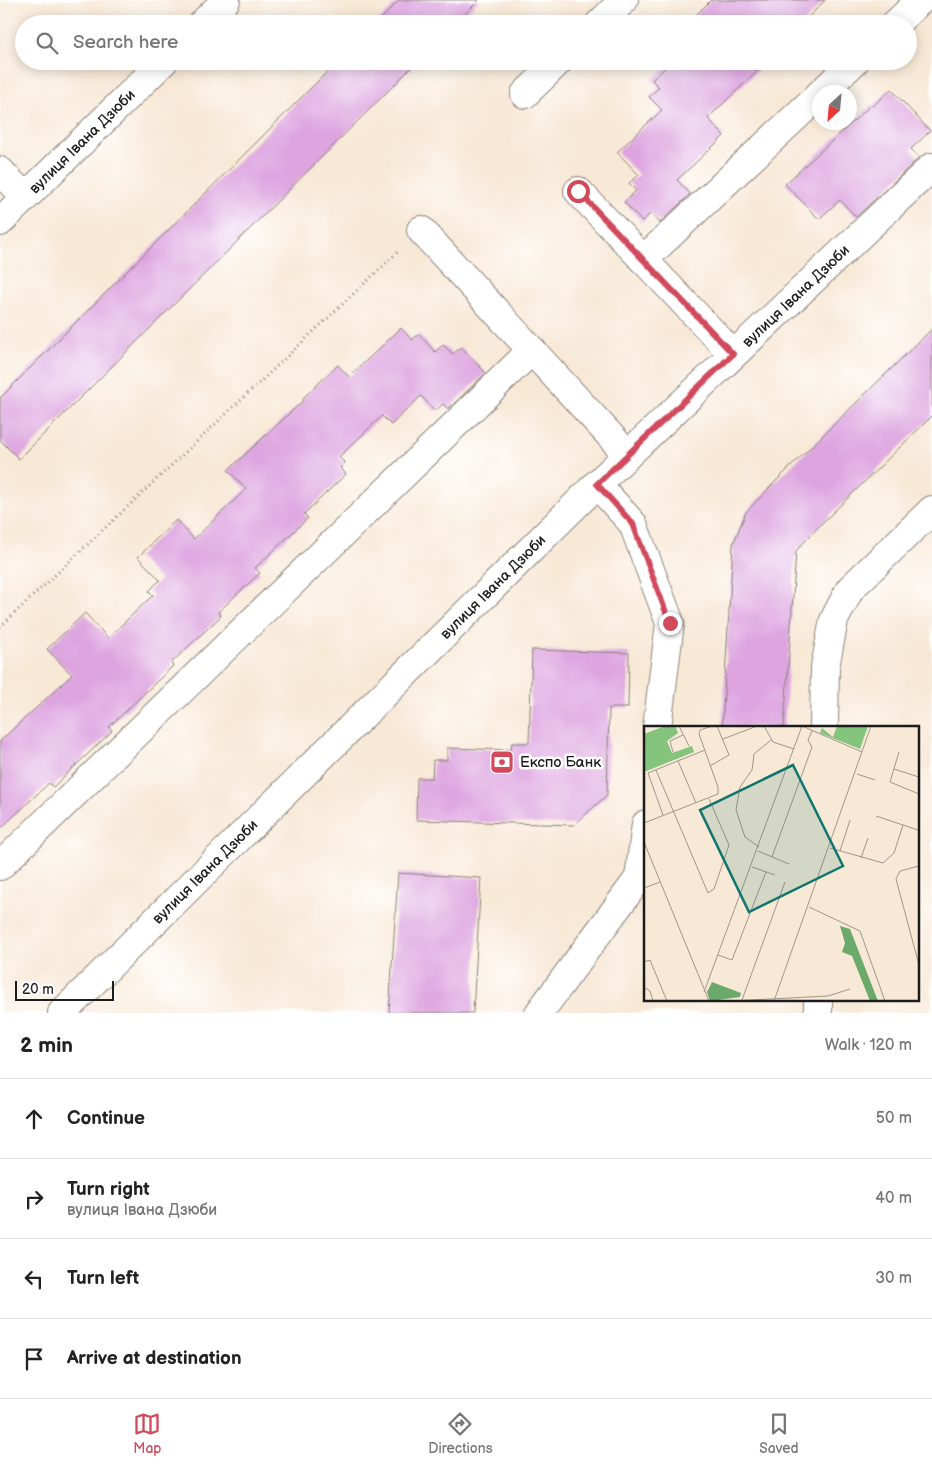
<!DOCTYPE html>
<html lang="en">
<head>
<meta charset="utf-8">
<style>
  :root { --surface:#fff; --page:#f6f6f6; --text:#222; --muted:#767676; --line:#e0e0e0; --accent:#d1495b }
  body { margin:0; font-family:"Balsamiq Sans",sans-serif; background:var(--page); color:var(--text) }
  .compass { position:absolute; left:812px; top:85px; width:45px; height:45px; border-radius:50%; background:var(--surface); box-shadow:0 2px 12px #0003; rotate:206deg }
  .scale { position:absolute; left:15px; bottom:12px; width:99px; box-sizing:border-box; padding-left:5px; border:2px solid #1c1c1c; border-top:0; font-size:14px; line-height:18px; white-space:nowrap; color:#1c1c1c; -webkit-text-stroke:4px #fff; paint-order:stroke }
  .stop { position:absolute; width:15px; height:15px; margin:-11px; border:4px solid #d1495b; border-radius:50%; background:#fff }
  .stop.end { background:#d1495b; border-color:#fff; box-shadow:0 1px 5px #0008 }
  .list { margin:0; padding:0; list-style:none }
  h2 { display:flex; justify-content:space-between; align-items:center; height:65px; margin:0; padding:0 20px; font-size:21px }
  h2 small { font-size:16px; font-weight:400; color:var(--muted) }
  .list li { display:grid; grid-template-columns:32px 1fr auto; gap:15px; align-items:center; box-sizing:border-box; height:80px; padding:0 20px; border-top:1px solid var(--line) }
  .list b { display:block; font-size:19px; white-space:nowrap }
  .list p { margin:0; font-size:16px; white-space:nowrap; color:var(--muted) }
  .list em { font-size:16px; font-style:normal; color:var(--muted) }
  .icon { flex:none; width:28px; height:28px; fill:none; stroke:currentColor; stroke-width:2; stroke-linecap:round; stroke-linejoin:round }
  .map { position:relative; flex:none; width:932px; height:1013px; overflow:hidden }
  .search { position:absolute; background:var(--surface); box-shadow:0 2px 12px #0003; left:15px; right:15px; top:15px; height:55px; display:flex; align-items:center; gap:12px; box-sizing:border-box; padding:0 18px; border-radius:28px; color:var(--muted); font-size:19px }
  .sheet { height:385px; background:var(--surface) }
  nav { display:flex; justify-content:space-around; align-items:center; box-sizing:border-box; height:70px; border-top:1px solid var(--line); background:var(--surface); font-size:14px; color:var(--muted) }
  nav a { display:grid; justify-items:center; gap:2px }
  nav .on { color:var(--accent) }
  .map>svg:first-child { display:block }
  .building { fill:#dda4e0 }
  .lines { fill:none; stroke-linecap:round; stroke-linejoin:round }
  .minor-casing { stroke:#8a8279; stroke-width:30 }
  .major-casing { stroke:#8a8279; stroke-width:30 }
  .path { stroke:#8a8279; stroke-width:3; stroke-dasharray:1 4; stroke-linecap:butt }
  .minor { stroke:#fff; stroke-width:28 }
  .major { stroke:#fff; stroke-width:28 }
  .route { stroke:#d1495b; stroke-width:6 }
  .labels { text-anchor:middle; stroke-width:5; stroke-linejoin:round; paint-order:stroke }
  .street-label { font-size:15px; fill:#1c1c1c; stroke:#fff }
  .poi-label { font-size:15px; fill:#1c1c1c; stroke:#fff; text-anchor:start }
  .inset-road { fill:none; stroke:#a0968c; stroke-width:1 }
  .view { fill:#0f766e; fill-opacity:0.15; stroke:#0f766e; stroke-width:2.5 }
  .inset-edge { fill:none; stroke:#1c1c1c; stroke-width:2.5 }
</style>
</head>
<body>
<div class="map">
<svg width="932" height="1013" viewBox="0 0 932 1013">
  <rect width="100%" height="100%" fill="#fff"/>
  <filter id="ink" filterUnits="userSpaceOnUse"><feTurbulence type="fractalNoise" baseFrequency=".02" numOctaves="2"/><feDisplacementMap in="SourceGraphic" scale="10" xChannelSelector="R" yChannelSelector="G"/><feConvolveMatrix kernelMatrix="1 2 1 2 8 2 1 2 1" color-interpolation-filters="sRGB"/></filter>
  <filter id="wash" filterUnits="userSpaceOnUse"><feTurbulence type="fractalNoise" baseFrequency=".0096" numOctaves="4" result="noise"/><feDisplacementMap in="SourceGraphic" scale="20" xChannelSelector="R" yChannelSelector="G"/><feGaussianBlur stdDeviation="1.12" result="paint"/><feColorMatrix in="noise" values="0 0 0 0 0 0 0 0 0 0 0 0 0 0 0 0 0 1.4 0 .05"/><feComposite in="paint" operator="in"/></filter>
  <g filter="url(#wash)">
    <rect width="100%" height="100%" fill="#f8e8d6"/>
    <g id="blocks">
      <path class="building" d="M 399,0 L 479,0 L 455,24 L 376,24 Z
        M 711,0 L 825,0 L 802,24 L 708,24 L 697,14 Z
        M 338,61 L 418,61 L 19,459 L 0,440 L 0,398 Z
        M 672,61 L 768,61 L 708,118 L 724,136 L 677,180 L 690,194 L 660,223 L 651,213 L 642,222 L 624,202 L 636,191 L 629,183 L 639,175 L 617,152 L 662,110 L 649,97 L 659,87 L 652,80 Z
        M 891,89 L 930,131 L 911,149 L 919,158 L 856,217 L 840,200 L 819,219 L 785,184 L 871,105 L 873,106 Z
        M 401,328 L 412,340 L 419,334 L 435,352 L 443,345 L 453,354 L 461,347 L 486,373 L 448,409 L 443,404 L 435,411 L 421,396 L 391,425 L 382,416 L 339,457 L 345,463 L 340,468 L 346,474 L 304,514 L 308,518 L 255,568 L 260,573 L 218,612 L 221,616 L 171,663 L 173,666 L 109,727 L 112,731 L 53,787 L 49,783 L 0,829 L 0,741 L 72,675 L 47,649 L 85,613 L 108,638 L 153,595 L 149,591 L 160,580 L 138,557 L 176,520 L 194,539 L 246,489 L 228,470 L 304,400 L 303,398 L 338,365 L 349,377 Z
        M 932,329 L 932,416 L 821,524 L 796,551 L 784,727 L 722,727 L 733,544 L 746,512 L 777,480 Z
        M 532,650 L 629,653 L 628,708 L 609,708 L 607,795 L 574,825 L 416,820 L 417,778 L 432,778 L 433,760 L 447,760 L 447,748 L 511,750 L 512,743 L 529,743 Z
        M 398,873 L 481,878 L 473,1013 L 389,1013 Z"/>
    </g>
  </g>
  <g filter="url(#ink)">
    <use href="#blocks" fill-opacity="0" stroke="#8a8279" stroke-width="1"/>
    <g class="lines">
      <g class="minor-casing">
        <g id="minor">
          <path d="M 599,24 L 624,0"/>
          <path d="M 895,24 L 921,0"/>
          <path d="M 822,92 L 855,61"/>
          <path d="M 525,94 L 559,61"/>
          <path d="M 0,171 L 25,197"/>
          <path d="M 578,191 L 733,354"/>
          <path d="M 421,230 L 628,455"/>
          <path d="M 643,260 L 820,94"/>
          <path d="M 597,484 L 633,524 L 670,623 L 657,727"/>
          <path d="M 824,727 L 825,667 L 834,620 L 850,589 L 932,510"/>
          <path d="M 0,866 L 532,350"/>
          <path id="s1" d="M 62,1013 L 597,484 L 932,167"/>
          <path d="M 539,1013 L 639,878 L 646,824"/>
          <path d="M 818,1013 L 818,999"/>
        </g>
      </g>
      <g class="major-casing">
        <g id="major">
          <path d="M 202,24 L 226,0"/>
          <path id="s2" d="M 0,222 L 164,61"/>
        </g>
      </g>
      <path class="path" d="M 0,627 L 400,250"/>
      <use href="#minor" class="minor"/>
      <use href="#major" class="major"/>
    </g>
  </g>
  <g class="lines" filter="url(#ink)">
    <path class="route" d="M 578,191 L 733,354 L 597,484 L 633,524 L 670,623"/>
  </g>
  <defs>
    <g id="bank-square" transform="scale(1.25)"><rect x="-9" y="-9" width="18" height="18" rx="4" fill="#d1495b" stroke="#fff"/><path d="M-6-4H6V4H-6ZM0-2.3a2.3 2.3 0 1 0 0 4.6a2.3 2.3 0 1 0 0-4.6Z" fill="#fff"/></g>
  </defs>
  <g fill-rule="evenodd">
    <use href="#bank-square" x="502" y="762"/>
  </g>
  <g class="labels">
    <g class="street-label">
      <text dy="5" stroke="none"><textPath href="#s2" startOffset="115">вулиця Івана Дзюби</textPath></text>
      <text dy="5" stroke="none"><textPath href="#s1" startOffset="1026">вулиця Івана Дзюби</textPath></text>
      <text dy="5" stroke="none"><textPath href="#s1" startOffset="606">вулиця Івана Дзюби</textPath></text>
      <text dy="5" stroke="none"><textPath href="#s1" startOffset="201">вулиця Івана Дзюби</textPath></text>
    </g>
    <g class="poi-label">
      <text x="520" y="767">Експо Банк</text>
    </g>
  </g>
  <g transform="translate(644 726)">
    <rect width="275" height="275" fill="#f8e8d6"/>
    <path d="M 21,0 L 31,0 L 34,7 L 23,15 L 28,27 L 48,20 L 50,26 L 0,46 L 0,8 ZM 193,0 L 224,0 L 216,23 L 176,7 L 178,2 L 189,11 Z" fill="#85c47c"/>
    <path d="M 196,200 L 206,203 L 234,275 L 226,275 L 208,230 L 198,226 L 201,217 ZM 68,256 L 97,267 L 96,271 L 66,275 L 63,266 Z" fill="#6caa6c"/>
    <path class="inset-road" d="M 35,0 L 45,20M 120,0 L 129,16 L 150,23M 158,0 L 218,26M 79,13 L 113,0M 29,26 L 26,15 L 39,9M 255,26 L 246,56 L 275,68M 34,35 L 52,77M 66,40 L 85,29 L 73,0M 250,43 L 275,51M 12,44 L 64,167 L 70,163 L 85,119 L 65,73M 213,48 L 231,54M 19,89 L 4,47 L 61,24M 232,90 L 274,104M 0,97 L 74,68 L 74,61 L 55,8 L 56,4 L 68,0M 0,116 L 65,275M 115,121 L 101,111 L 92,84 L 96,61 L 108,44 L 110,28 L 127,14M 186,122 L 239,137 L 250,127 L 259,99M 114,125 L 145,138M 196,125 L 206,94M 128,131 L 168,21 L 164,14 L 168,5M 217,132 L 224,112M 275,140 L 256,145 L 252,153 L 275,239M 108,141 L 131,149M 0,162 L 16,156M 165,181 L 216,205 L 241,275M 74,229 L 88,234 L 122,146M 0,236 L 6,234 L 23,275M 0,261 L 6,265 L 9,275M 60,266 L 158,0M 98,274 L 141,156M 87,275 L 184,270 L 206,263M 130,275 L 227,0"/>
    <path class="view" d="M 149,39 L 199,140 L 105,186 L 56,84 Z"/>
    <rect width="275" height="275" class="inset-edge"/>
  </g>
</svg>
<svg class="compass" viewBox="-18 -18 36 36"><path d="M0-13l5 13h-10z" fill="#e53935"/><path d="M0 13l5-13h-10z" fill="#767676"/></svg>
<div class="scale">20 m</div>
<div class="stop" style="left:578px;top:191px"></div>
<div class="stop end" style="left:670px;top:623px"></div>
<div class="search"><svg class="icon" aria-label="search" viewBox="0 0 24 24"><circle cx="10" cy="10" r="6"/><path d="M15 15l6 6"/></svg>Search here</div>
</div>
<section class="sheet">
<h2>2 min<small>Walk · 120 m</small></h2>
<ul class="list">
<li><svg class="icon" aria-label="ahead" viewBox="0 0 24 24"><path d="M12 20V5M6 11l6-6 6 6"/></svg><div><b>Continue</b></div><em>50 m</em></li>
<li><svg class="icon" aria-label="right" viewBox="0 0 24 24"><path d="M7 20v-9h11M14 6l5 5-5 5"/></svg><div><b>Turn right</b><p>вулиця Івана Дзюби</p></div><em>40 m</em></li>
<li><svg class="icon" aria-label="left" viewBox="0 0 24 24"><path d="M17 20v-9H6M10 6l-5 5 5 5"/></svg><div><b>Turn left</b></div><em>30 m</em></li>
<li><svg class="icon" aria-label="arrive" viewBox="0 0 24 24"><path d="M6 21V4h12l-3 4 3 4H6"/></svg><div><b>Arrive at destination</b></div></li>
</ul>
</section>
<nav>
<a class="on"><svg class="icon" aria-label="map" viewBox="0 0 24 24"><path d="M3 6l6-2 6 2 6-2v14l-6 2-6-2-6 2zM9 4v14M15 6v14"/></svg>Map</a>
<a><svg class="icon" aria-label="directions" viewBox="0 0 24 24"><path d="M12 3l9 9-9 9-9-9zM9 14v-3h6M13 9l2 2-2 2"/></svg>Directions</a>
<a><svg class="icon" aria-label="saved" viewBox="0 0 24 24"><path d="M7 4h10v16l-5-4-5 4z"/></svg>Saved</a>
</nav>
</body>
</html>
